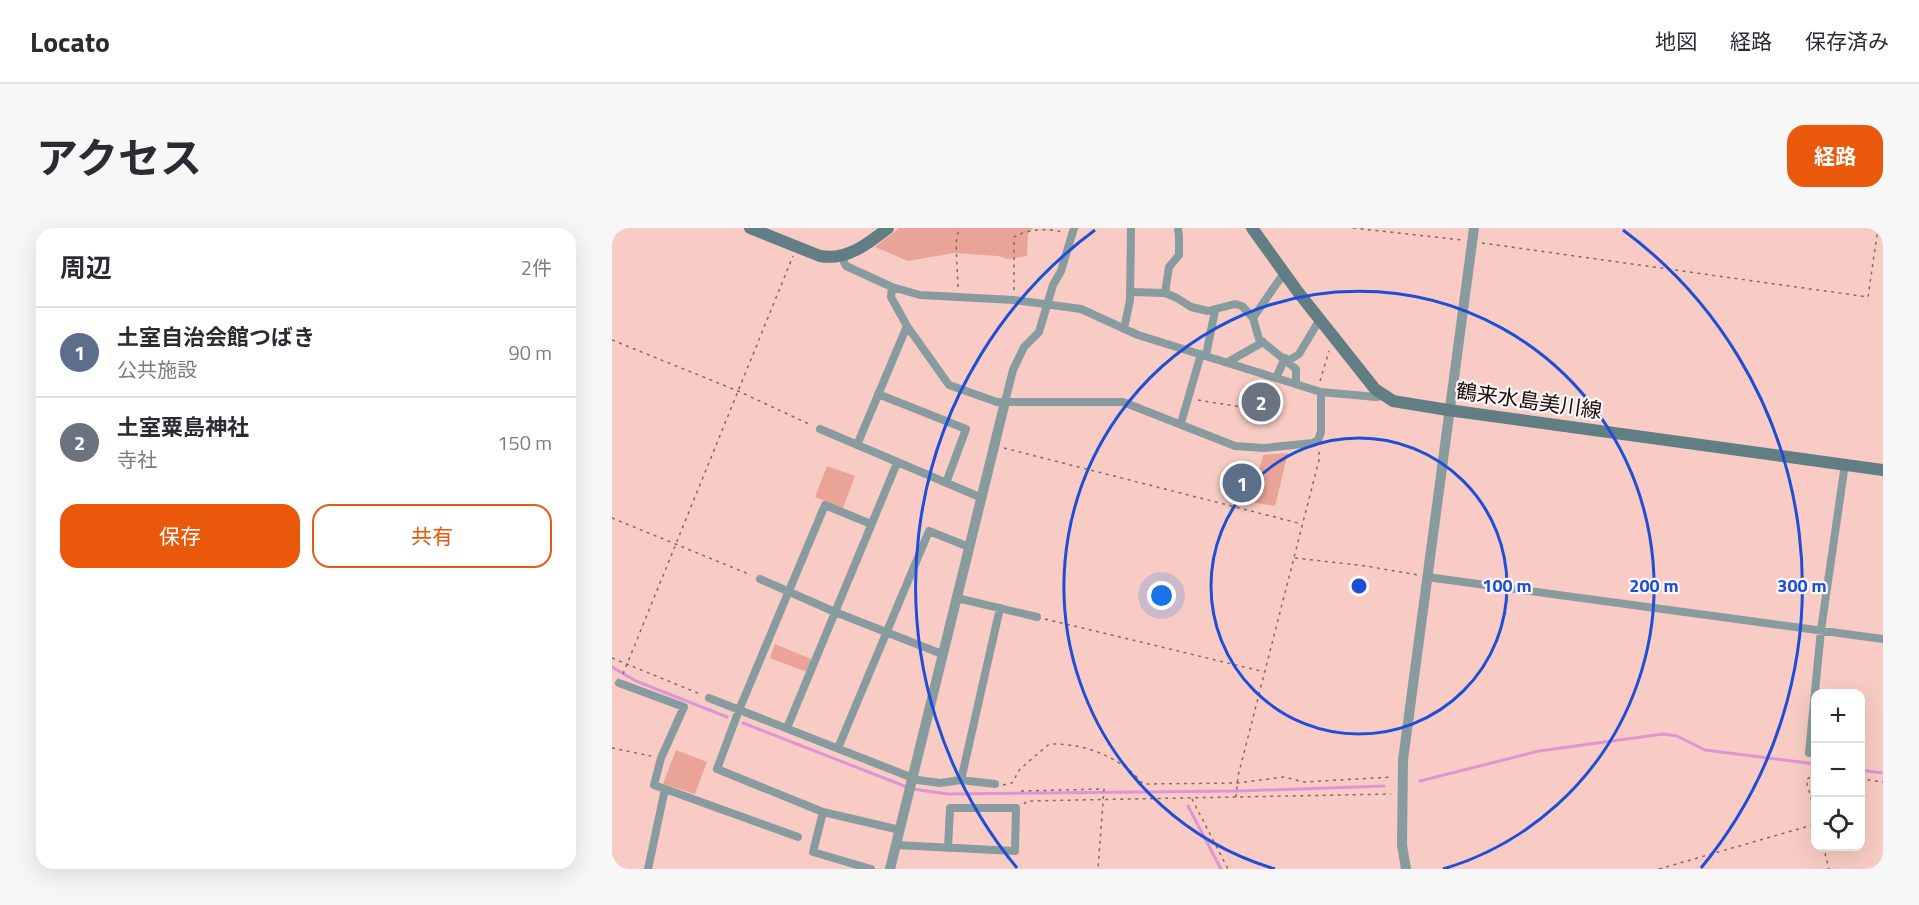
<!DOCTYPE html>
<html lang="ja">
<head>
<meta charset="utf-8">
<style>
  :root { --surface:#fff; --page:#f7f7f7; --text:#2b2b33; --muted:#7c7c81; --line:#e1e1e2; --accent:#ea580c }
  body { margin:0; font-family:"Titillium Web","Noto Sans JP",sans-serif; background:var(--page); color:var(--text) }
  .controls { position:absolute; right:18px; bottom:18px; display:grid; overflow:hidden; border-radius:12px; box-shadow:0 6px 24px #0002 }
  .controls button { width:54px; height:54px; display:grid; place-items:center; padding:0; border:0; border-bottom:2px solid var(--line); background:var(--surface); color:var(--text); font:30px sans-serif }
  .you { position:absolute; left:550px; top:368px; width:21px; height:21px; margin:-15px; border:4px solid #fff; border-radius:50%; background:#1a73e8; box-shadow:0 0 0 9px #1a73e833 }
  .badge { display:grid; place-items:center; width:39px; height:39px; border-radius:50%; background:var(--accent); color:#fff; font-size:20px; font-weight:700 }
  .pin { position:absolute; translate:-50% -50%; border:3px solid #fff; box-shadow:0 2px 6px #0006 }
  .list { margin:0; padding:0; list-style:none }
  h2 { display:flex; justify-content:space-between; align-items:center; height:78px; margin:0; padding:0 24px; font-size:26px }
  h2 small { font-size:20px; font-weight:400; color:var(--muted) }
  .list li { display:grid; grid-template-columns:39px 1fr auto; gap:18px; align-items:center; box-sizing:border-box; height:90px; padding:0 24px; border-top:2px solid var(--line) }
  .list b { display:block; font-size:22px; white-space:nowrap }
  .list p { margin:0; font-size:20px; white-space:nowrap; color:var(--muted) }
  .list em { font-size:20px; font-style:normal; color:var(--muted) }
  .actions { display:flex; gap:12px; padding:18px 24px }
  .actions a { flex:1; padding:14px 0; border:2px solid var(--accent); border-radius:18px; text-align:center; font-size:21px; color:var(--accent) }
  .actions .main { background:var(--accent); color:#fff }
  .icon { flex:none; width:33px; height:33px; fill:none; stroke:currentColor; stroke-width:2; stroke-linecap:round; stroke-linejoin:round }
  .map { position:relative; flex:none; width:1271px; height:641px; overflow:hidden; border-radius:18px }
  header { display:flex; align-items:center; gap:36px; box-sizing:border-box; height:84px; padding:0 30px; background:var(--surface); border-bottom:2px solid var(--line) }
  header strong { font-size:28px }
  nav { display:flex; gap:33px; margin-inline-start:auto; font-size:21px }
  .intro { display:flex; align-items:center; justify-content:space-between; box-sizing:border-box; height:144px; padding:0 36px }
  h1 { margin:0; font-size:42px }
  .button { padding:15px 27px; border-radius:18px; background:var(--accent); color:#fff; font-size:21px; font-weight:700 }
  main { display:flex; gap:36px; padding:0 36px }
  aside { flex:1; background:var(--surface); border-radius:18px; box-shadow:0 6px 24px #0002 }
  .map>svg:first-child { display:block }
  .green { fill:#eaa497 }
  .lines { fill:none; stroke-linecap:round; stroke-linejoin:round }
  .stream { stroke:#dc96d4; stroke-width:3 }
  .path { stroke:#856964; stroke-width:1.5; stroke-dasharray:3 4.5; stroke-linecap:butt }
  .minor { stroke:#889b9f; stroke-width:8 }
  .tertiary { stroke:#889b9f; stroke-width:10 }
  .secondary { stroke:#607e83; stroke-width:12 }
  .ring { fill:none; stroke:#1d4ed8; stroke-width:3 }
  .labels { text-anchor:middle; stroke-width:4.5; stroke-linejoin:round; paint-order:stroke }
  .street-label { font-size:21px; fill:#1d0e0c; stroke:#fcf7f7 }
  .centre { fill:#1d4ed8; stroke:#fcf7f7; stroke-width:3 }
  .ring-label { font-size:18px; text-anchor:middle; font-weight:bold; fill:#1d4ed8; stroke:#fcf7f7; stroke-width:4.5; stroke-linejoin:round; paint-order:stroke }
</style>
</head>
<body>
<header>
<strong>Locato</strong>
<nav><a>地図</a><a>経路</a><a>保存済み</a></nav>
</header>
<div class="intro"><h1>アクセス</h1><a class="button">経路</a></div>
<main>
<aside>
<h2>周辺<small>2件</small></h2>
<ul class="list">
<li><span class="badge" style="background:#5c6f8a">1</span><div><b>土室自治会館つばき</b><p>公共施設</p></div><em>90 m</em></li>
<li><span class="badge" style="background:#6b7280">2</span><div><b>土室粟島神社</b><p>寺社</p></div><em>150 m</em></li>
</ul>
<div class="actions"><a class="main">保存</a><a>共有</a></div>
</aside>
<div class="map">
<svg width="1271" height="641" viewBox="0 0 1271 641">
  <rect width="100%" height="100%" fill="#f8ccc4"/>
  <path class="green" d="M 287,0 L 421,0 L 416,6 L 415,28 L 396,31 L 386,28 L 342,25 L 296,33 L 263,19 Z
    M 676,225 L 663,278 L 639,274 L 651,227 Z
    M 215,238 L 243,248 L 231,280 L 203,269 Z
    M 163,416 L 199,431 L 195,444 L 158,430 Z
    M 64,522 L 95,534 L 83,566 L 51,556 Z"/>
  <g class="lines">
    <path class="stream" d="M 0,439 L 24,453 L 115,489
      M 131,495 L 295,559
      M 1248,542 L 1271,545
      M 808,553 L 927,523 L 1051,506 L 1065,508 L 1093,522 L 1204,536
      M 301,561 L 336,566 L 626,563 L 772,558
      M 576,578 L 609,641"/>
    <path class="path" d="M 741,0 L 850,12
      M 870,15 L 1256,69 L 1266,0
      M 346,59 L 344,15 L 347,0
      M 402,62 L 402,9 C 415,1 436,0 450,4
      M 0,112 L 126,163 L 199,197
      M 708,153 L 717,123
      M 586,172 L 629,179
      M 392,220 L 690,296
      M 0,290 L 139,347
      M 683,330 L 754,338 L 806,347
      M 433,391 L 653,444
      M 0,430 L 88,466
      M 11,446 L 181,28
      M 0,520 L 39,528
      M 1204,545 L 1194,552 L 1204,588
      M 1248,551 L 1271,554
      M 391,557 L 400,555 L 408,541 L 436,517 L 441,516 C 475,516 510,530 531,556 L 625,555 L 672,549 L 692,554 L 781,549
      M 409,563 L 492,561 L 486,641
      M 624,569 L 626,548 L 707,232 L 707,222
      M 580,571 L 616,641
      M 412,576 L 415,573 L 779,566
      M 1211,618 L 1217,641
      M 1047,641 L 1204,596"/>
    <path class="minor" d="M 229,28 L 234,38 L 280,59 L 308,67 L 402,72 L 469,81 L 526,107 L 709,164 L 764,169 L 770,168
      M 280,59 L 279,69 L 295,98 L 337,157 L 385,174 L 511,174 L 623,218 L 652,220 L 701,215 L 706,212 L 709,204 L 709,164
      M 518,64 L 553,65 L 565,70 L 579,79 L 596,83 L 623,76 L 630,78 L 641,90 L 647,111 L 684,141 L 684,156
      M 553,65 L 557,39 L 567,27 L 567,8 L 566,0
      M 641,90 L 672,45
      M 512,101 L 518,72 L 519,0
      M 594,127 L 603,83
      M 676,133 L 687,126 L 708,91
      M 616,134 L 651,114
      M 664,150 L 673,130
      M 266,166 L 354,201 L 334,255
      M 393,174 L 401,142 L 412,119 L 427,104 L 441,57 L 449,43 L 462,0
      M 569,195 L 589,126
      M 208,201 L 370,270
      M 245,217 L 295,98
      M 259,296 L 213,277 L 127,482 L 105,541 L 211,584 L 288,602
      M 815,349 L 1271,411
      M 148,351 L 223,384 L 330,426
      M 345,370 L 425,389
      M 7,455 L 72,479 L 49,530 L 42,557 L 186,609
      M 97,470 L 306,552 L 328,555 L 349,552 L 383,556
      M 175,500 L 285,235
      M 226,520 L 317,303 L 357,319
      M 1197,525 L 1209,402 L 1233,236
      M 349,552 L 388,380
      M 211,584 L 201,624 L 259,641
      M 284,617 L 403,623 L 404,580 L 338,580 L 336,620
      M 36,641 L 53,561"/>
    <path class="tertiary" d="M 278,641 L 393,174
      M 794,641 L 790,617 L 791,532 L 862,0"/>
    <path class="secondary" d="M 138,0 L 208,28 C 234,33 256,16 276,0
      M 640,0 L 686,64 L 763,161 L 781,173 L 836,182 L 1271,242"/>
  </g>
  <g class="ring">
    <circle cx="747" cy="358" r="148"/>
    <path d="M663 641A295 295 0 1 1 831 641"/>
    <path d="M405 640A443 443 0 0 1 483 2M1011 2A443 443 0 0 1 1089 640"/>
  </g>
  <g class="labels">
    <g class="street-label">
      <text transform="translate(917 173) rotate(8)" y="7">鶴来水島美川線</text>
    </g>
  </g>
  <circle cx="747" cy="358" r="9" class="centre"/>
  <g class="ring-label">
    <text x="895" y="364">100 m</text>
    <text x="1042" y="364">200 m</text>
    <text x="1190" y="364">300 m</text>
  </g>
</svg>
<div class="controls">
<button>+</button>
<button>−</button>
<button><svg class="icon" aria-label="locate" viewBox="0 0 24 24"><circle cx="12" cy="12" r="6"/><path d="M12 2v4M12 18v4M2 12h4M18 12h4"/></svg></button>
</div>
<div class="you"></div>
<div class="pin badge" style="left:630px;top:255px;background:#5c6f8a">1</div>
<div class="pin badge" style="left:649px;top:174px;background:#6b7280">2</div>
</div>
</main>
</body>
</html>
